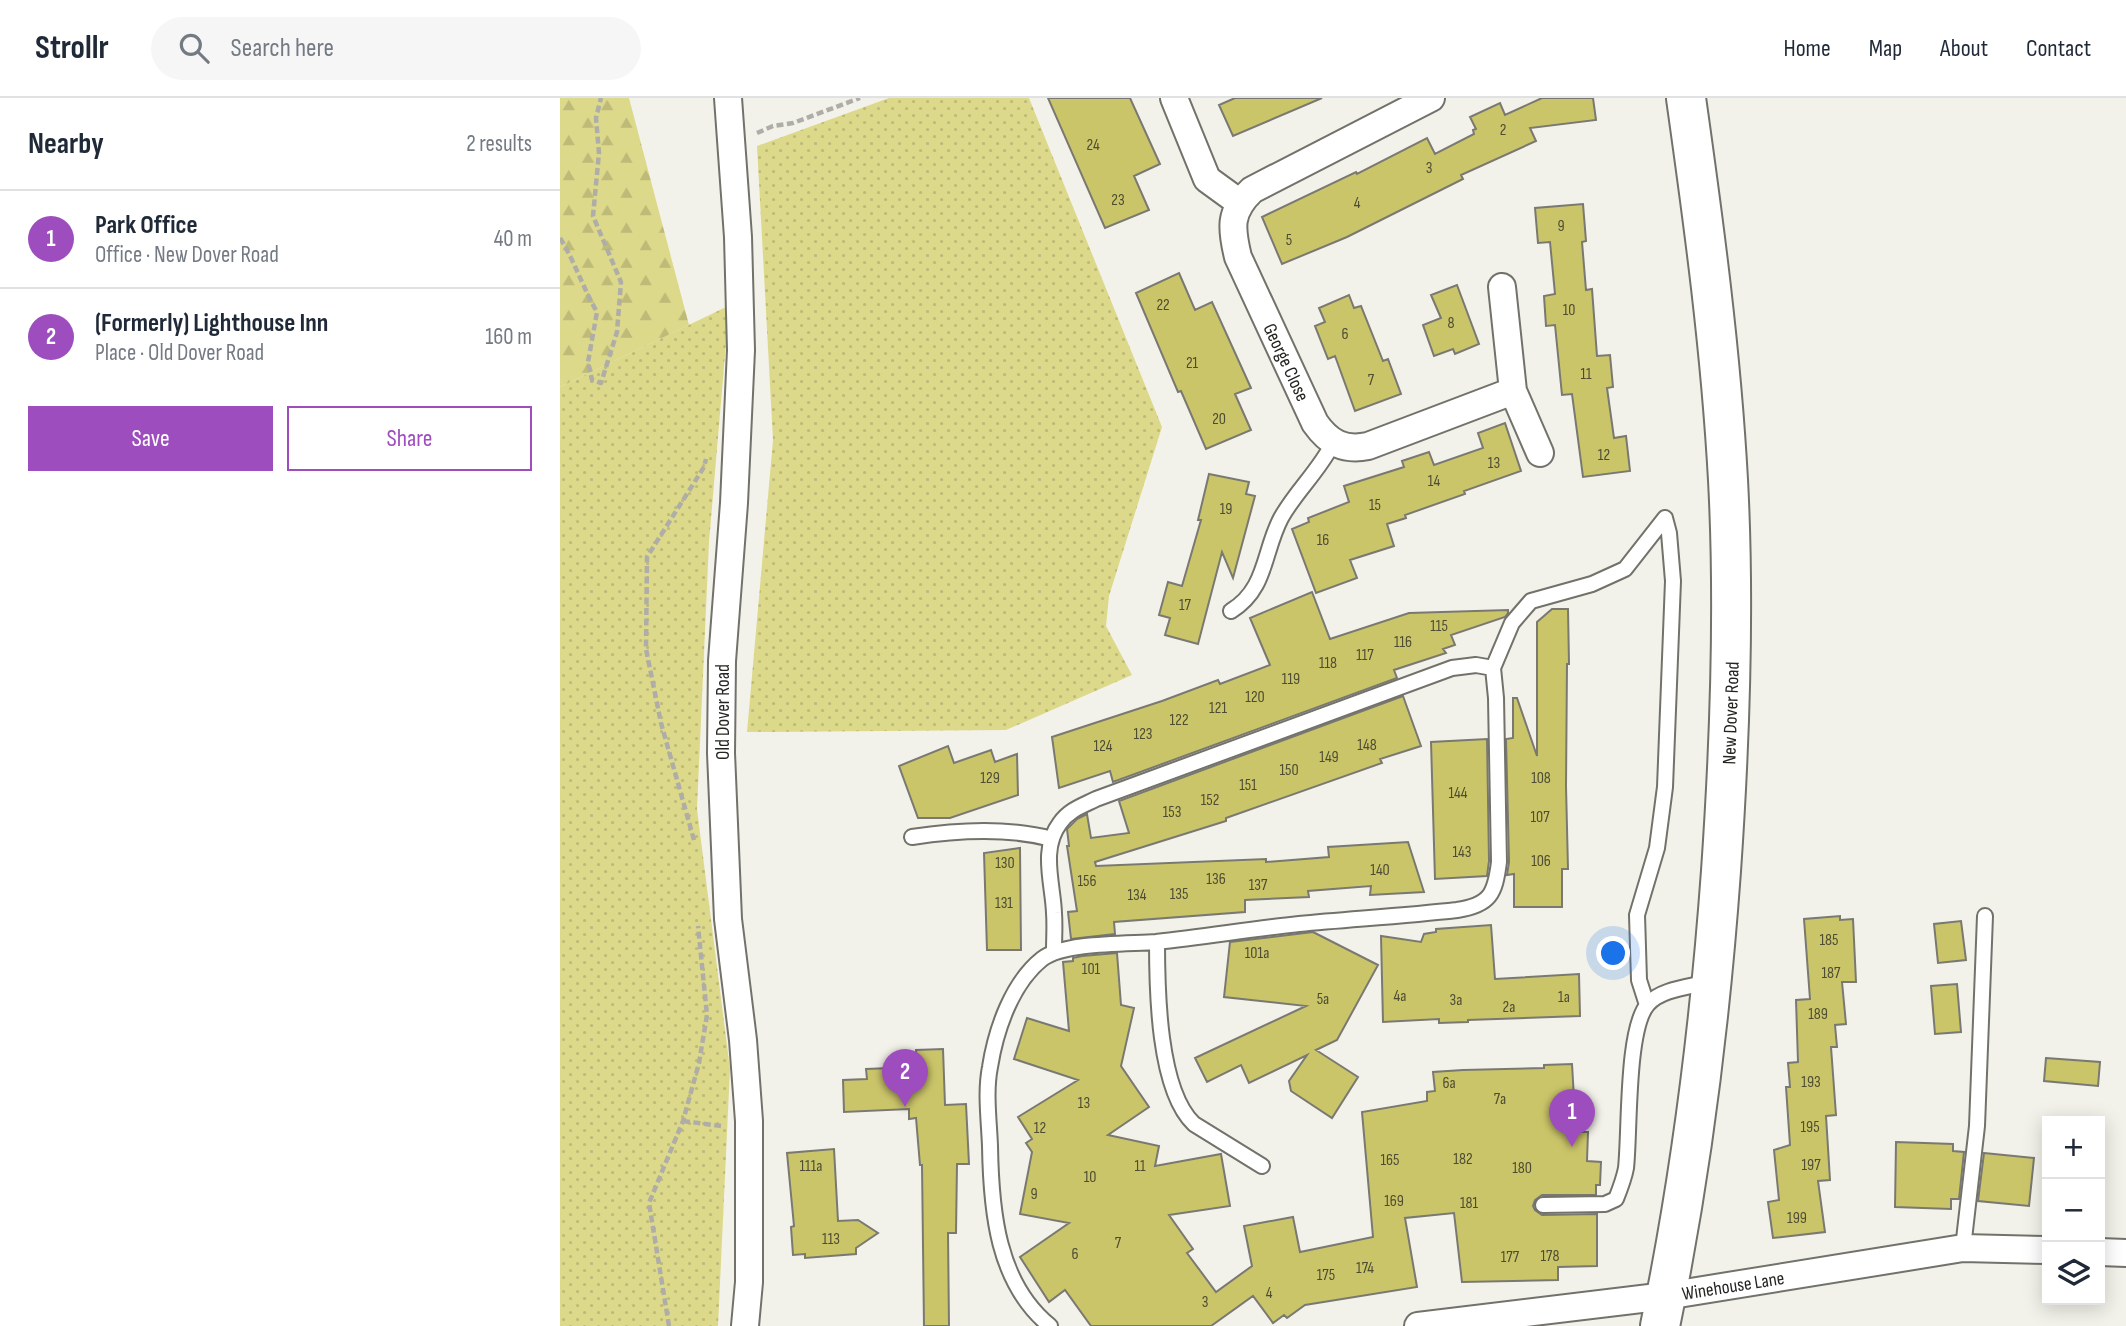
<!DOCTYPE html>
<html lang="en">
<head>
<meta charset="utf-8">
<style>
  :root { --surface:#fff; --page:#f6f6f7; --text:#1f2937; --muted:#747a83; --line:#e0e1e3; --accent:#9d4dbd }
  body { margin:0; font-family:"Sofia Sans Condensed",sans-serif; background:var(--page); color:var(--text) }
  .controls { position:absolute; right:21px; bottom:21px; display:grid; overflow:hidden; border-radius:0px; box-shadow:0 4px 18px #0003 }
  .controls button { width:63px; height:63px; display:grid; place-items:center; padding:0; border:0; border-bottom:2px solid var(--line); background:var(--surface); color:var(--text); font:35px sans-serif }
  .you { position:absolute; left:1054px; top:856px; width:24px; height:24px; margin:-18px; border:5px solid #fff; border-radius:50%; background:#1a73e8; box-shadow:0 0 0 10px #1a73e833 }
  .badge { display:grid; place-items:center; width:46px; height:46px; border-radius:50%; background:var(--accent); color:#fff; font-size:23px; font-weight:700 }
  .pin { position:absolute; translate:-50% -58px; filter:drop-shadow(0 2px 4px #0008) }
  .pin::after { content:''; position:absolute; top:37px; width:24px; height:21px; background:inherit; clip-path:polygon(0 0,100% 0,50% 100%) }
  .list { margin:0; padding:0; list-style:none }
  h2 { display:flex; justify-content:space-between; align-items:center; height:91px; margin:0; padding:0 28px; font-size:30px }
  h2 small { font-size:23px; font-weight:400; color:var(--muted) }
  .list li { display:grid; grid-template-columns:46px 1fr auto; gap:21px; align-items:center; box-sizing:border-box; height:98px; padding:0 28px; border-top:2px solid var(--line) }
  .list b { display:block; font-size:26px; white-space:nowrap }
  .list p { margin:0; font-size:23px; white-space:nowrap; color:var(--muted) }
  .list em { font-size:23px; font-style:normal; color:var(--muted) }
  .actions { display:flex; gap:14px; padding:21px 28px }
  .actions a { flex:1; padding:16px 0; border:2px solid var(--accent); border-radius:0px; text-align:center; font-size:24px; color:var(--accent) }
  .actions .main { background:var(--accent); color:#fff }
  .icon { flex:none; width:38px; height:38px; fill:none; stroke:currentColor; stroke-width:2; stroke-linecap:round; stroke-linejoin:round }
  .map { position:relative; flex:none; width:1566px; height:1228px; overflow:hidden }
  header { display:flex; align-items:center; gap:42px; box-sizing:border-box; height:98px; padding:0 35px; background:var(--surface); border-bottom:2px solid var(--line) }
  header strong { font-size:33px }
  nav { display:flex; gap:38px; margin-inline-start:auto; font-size:24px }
  .search { width:490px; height:63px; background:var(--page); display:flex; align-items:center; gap:18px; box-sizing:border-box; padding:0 24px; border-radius:38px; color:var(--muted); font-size:26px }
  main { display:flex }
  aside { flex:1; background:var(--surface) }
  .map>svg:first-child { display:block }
  .grass { fill:url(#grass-dots) }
  .forest { fill:url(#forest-firs) }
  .building { fill:#cbc56a; stroke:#797972; stroke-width:2 }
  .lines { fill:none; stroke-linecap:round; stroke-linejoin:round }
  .service-casing { stroke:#72726b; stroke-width:18 }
  .minor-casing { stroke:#72726b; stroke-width:30 }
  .secondary-casing { stroke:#72726b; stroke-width:42 }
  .path { stroke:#aeada7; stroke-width:4.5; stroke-dasharray:7 3.5; stroke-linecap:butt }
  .service { stroke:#fff; stroke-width:14 }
  .minor { stroke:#fff; stroke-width:26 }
  .secondary { stroke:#fff; stroke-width:38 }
  .labels { text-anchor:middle; stroke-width:5; stroke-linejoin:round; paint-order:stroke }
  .number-label { font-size:16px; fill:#4e4c33 }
  .street-label { font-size:19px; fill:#242421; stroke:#fff }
</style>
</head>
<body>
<header>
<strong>Strollr</strong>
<div class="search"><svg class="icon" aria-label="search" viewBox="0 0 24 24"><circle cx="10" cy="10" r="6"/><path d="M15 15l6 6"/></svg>Search here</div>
<nav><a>Home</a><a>Map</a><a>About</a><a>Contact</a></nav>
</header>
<main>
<aside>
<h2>Nearby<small>2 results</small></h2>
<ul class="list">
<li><span class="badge">1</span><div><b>Park Office</b><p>Office · New Dover Road</p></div><em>40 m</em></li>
<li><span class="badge">2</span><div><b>(Formerly) Lighthouse Inn</b><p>Place · Old Dover Road</p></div><em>160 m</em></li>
</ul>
<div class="actions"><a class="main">Save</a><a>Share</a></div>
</aside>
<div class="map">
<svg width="1566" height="1228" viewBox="0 0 1566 1228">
  <defs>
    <pattern id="grass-dots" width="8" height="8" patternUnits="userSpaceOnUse" patternTransform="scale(1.75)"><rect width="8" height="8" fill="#ddd98b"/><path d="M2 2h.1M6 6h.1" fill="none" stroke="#beba78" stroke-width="1.8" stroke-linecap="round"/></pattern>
    <pattern id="forest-firs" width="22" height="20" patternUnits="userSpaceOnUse" patternTransform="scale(1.75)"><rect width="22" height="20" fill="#ddd98b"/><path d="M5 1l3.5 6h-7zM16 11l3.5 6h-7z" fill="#beba78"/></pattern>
  </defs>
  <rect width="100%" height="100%" fill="#f3f2ea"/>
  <path class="grass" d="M 329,0 L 469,0 L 602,329 L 549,498 L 546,528 L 572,577 L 446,632 L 187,634 L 213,342 L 197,48 Z
    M 166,209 L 168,222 L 149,444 L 137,711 L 170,971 L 158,1228 L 0,1228 L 0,289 Z"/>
  <path class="forest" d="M 0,0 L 69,0 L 129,227 L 0,289 Z"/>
  <path class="building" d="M 488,0 L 570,0 L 600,66 L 574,78 L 589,112 L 545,130 Z
    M 675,0 L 762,0 L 673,38 L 659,7 Z
    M 982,0 L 1033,0 L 1036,22 L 970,30 L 976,43 L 901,77 L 903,81 L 787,139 L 722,166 L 702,119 L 796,74 L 797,76 L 867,40 L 875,56 L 914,36 L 913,32 L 916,31 L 910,19 L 940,5 L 945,17 Z
    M 1023,106 L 1026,143 L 1022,144 L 1026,192 L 1032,191 L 1037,258 L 1050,257 L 1053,289 L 1047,290 L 1054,340 L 1066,338 L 1070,373 L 1023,379 L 1012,296 L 1002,297 L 995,227 L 986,228 L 984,198 L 995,196 L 990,144 L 978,145 L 975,110 Z
    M 619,175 L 635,212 L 652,204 L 691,290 L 675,296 L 691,332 L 646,351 L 621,293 L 618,294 L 576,195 Z
    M 897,187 L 919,246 L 895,256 L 893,251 L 874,258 L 863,227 L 881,220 L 871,197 Z
    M 789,197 L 794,210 L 801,208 L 823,263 L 828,261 L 841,296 L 795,313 L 775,258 L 768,261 L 755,228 L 765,224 L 759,210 Z
    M 945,325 L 961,373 L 904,393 L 905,396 L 845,417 L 846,420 L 827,426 L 834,448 L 790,462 L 797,480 L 756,495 L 732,431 L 749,424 L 748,420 L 789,404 L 784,388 L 844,369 L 842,363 L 869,354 L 874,367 L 923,350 L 918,335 Z
    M 649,376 L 689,384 L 686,396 L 695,398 L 673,480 L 662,454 L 638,546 L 605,537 L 610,520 L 599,517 L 608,484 L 622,488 L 641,422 L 638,422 Z
    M 752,494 L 770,541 L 849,515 L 948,512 L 948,515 L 945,519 L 891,537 L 895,547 L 883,551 L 886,555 L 834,572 L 837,580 L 553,684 L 550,673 L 499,690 L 492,639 L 602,603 L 658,582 L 660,586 L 710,567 L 690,520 Z
    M 992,511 L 1008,511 L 1009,566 L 1007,566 L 1006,688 L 1008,771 L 1002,771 L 1002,809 L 954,809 L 954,776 L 947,777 L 949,764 L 946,641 L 953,640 L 953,600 L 957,600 L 977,658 L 977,524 Z
    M 843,598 L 861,648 L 820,661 L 822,665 L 666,720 L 666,723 L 535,764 L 536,768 L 706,761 L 706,764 L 769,759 L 768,749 L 848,744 L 864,794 L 810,797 L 811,788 L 748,793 L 749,799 L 685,802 L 685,814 L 554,824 L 555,836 L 511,841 L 508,814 L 517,813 L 507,748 L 509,748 L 507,731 L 517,721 L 527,716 L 531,740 L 569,735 L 559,703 Z
    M 927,641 L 929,763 L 927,778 L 875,781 L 871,644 Z
    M 388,648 L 394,665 L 431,652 L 435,664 L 457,656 L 458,697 L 390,720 L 358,720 L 339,668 Z
    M 460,750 L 461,852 L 427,852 L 424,755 Z
    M 1280,818 L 1280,822 L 1293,821 L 1296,884 L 1282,884 L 1286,926 L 1275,927 L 1277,949 L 1271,949 L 1276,1017 L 1266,1018 L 1270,1082 L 1258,1083 L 1265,1134 L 1213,1140 L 1208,1104 L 1219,1102 L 1214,1052 L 1230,1047 L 1226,989 L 1230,989 L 1228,965 L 1238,964 L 1236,902 L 1250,901 L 1244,821 Z
    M 1401,823 L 1406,862 L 1378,865 L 1374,826 Z
    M 931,827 L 935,881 L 1019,876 L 1020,918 L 908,922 L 908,924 L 879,925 L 879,921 L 823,924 L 821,838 L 861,844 L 864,836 L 876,834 L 876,831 Z
    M 753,834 L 818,867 L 777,942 L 756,952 L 798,979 L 772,1020 L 731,993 L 729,983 L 747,957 L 689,985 L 681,967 L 647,984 L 635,960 L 746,908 L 664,899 L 670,844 Z
    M 557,855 L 561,907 L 574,910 L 561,968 L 589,1009 L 548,1037 L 599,1048 L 595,1068 L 661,1056 L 670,1108 L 609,1117 L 633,1151 L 627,1155 L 656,1194 L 692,1168 L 684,1128 L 733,1119 L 740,1154 L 813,1139 L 802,1014 L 867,1003 L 867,994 L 875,993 L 873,974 L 903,972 L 984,970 L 984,967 L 1012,966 L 1016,1034 L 1028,1034 L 1027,1063 L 1041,1064 L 1040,1087 L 1036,1087 L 1036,1097 L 982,1097 L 975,1102 L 973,1108 L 975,1112 L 982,1117 L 1037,1116 L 1037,1168 L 998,1169 L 998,1182 L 902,1184 L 894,1115 L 845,1120 L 857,1189 L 745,1207 L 727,1220 L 724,1217 L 713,1225 L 693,1198 L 651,1228 L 531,1228 L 505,1192 L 489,1204 L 460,1159 L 509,1125 L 460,1116 L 472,1054 L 466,1045 L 472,1041 L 458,1019 L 518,982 L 454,961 L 467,920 L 509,933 L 503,864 L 513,863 L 513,860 L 522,858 Z
    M 1397,886 L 1401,934 L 1375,936 L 1371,888 Z
    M 383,951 L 385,1007 L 406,1006 L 409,1066 L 397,1066 L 396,1135 L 388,1135 L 389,1228 L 364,1228 L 362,1067 L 360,1067 L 356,1020 L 349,1021 L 349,1011 L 284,1014 L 283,982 L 307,981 L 306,971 L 357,969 L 356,952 Z
    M 1486,960 L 1540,964 L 1538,988 L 1484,983 Z
    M 1336,1044 L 1393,1046 L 1393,1053 L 1404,1054 L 1399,1101 L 1391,1101 L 1391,1111 L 1335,1109 Z
    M 274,1051 L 278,1123 L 298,1122 L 318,1135 L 296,1150 L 296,1156 L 245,1160 L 245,1156 L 233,1157 L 231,1129 L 234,1128 L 227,1055 Z
    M 1424,1055 L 1474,1060 L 1469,1108 L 1418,1103 Z"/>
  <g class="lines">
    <g class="service-casing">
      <path id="service" d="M 671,513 C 707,491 703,454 721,420 C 736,393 759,373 773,345
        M 352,739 C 398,732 447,729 492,741
        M 597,844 C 597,891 598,992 634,1026 L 702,1068
        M 494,853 C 494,840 495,827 494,815 C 493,786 480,751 500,725 C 509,712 522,708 536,701 L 892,570 L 916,567 L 933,570
        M 1087,907 L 1079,882 L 1077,817 L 1097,750 L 1105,689 L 1113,483 L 1109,435 L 1105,420
        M 983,1107 L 1045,1106 L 1056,1101 C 1060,1091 1064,1081 1066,1070 C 1070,1035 1066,930 1088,906 C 1101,891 1130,889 1148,884
        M 1403,1150 L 1417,1028 L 1425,818
        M 490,1228 C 437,1185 431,1112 430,1048 C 429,1022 425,994 430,969 C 436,931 452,885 482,861 C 504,844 567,846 596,844 C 644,839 691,831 739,826 C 791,821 844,818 897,812 C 930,807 935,796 939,764 L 936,600 L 933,570 L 952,525 L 971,503 L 1032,486 L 1065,471 L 1105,420"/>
    </g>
    <g class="minor-casing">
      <path id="minor" d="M 168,0 L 178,139 L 181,252 L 174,405 L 162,563 L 161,655 L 168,821 L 183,942 L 189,1023 L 189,1184 L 185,1228
        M 614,0 L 647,81 L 680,105
        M 871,0 L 692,92 C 669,114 671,130 678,159 L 755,325 C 769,345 784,353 808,348 L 953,293 L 942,189
        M 953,293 L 980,355
        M 1540,1154 L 1566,1155
        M 858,1228 L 1106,1198 L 1403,1150 L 1487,1152"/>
    </g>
    <g class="secondary-casing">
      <path id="secondary" d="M 1100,1228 C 1131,1078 1150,926 1161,773 C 1170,643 1175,513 1168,382 C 1161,254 1144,127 1126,0"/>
    </g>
    <path class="path" d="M 197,35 L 213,28 L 233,25 L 300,0
      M 0,140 C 15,164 23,190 37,214 L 28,264 L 32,282 L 41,285 L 57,234 L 61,184 L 33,118 L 39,55 L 36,20 L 41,0
      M 134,742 L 101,625 L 86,551 L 87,459 L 144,369 L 146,361
      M 123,1023 L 161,1028
      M 109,1228 L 89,1105 L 123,1023 L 139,965 L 147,917 L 138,828"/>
    <use href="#service" class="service"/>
    <use href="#minor" class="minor"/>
    <use href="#secondary" class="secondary"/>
  </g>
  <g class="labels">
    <g class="number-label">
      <text x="943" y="37">2</text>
      <text x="533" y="52">24</text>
      <text x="869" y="75">3</text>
      <text x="558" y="107">23</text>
      <text x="797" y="110">4</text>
      <text x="1001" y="133">9</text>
      <text x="729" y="147">5</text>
      <text x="603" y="212">22</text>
      <text x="1009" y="217">10</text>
      <text x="891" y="230">8</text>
      <text x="785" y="241">6</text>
      <text x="632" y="270">21</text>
      <text x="1026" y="281">11</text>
      <text x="811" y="287">7</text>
      <text x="659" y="326">20</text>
      <text x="1044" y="362">12</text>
      <text x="934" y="370">13</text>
      <text x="874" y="388">14</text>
      <text x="815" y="412">15</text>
      <text x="666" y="416">19</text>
      <text x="763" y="447">16</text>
      <text x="625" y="512">17</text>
      <text x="879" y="533">115</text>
      <text x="843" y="549">116</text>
      <text x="805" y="562">117</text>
      <text x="768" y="570">118</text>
      <text x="731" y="586">119</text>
      <text x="695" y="604">120</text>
      <text x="658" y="615">121</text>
      <text x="619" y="627">122</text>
      <text x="583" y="641">123</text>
      <text x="807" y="652">148</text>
      <text x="543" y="653">124</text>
      <text x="769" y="664">149</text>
      <text x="729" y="677">150</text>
      <text x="430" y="685">129</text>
      <text x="981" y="685">108</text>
      <text x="688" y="692">151</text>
      <text x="898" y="700">144</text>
      <text x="650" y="707">152</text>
      <text x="612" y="719">153</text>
      <text x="980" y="724">107</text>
      <text x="902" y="759">143</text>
      <text x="981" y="768">106</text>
      <text x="445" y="770">130</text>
      <text x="820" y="777">140</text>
      <text x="656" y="786">136</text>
      <text x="527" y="788">156</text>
      <text x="698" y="792">137</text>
      <text x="619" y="801">135</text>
      <text x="577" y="802">134</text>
      <text x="444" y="810">131</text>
      <text x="1269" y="847">185</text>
      <text x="697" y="860">101a</text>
      <text x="531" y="876">101</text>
      <text x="1271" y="880">187</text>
      <text x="840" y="903">4a</text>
      <text x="1004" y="904">1a</text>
      <text x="763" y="906">5a</text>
      <text x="896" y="907">3a</text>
      <text x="949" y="914">2a</text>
      <text x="1258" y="921">189</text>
      <text x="1251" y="989">193</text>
      <text x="889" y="990">6a</text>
      <text x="940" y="1006">7a</text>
      <text x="524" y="1010">13</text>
      <text x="1250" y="1034">195</text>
      <text x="480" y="1035">12</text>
      <text x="903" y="1066">182</text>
      <text x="830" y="1067">165</text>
      <text x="1251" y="1072">197</text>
      <text x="251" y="1073">111a</text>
      <text x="580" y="1073">11</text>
      <text x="962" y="1075">180</text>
      <text x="530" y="1084">10</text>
      <text x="474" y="1101">9</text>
      <text x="834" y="1108">169</text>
      <text x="909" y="1110">181</text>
      <text x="1237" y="1125">199</text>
      <text x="271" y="1146">113</text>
      <text x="558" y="1150">7</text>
      <text x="515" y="1161">6</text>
      <text x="990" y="1163">178</text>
      <text x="950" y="1164">177</text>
      <text x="805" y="1175">174</text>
      <text x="766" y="1182">175</text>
      <text x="709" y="1200">4</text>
      <text x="645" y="1209">3</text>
    </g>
    <g class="street-label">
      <text transform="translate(727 264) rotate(65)" y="7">George Close</text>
      <text transform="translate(162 614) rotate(-90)" y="7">Old Dover Road</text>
      <text transform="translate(1170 615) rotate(-88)" y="7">New Dover Road</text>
      <text transform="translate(1173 1187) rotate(-9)" y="7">Winehouse Lane</text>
    </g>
  </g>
</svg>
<div class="controls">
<button>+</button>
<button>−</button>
<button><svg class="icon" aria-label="layers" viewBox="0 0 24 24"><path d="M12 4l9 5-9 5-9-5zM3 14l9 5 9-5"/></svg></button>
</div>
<div class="you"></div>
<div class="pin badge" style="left:1012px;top:1049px">1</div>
<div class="pin badge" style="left:345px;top:1009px">2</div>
</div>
</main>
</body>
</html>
